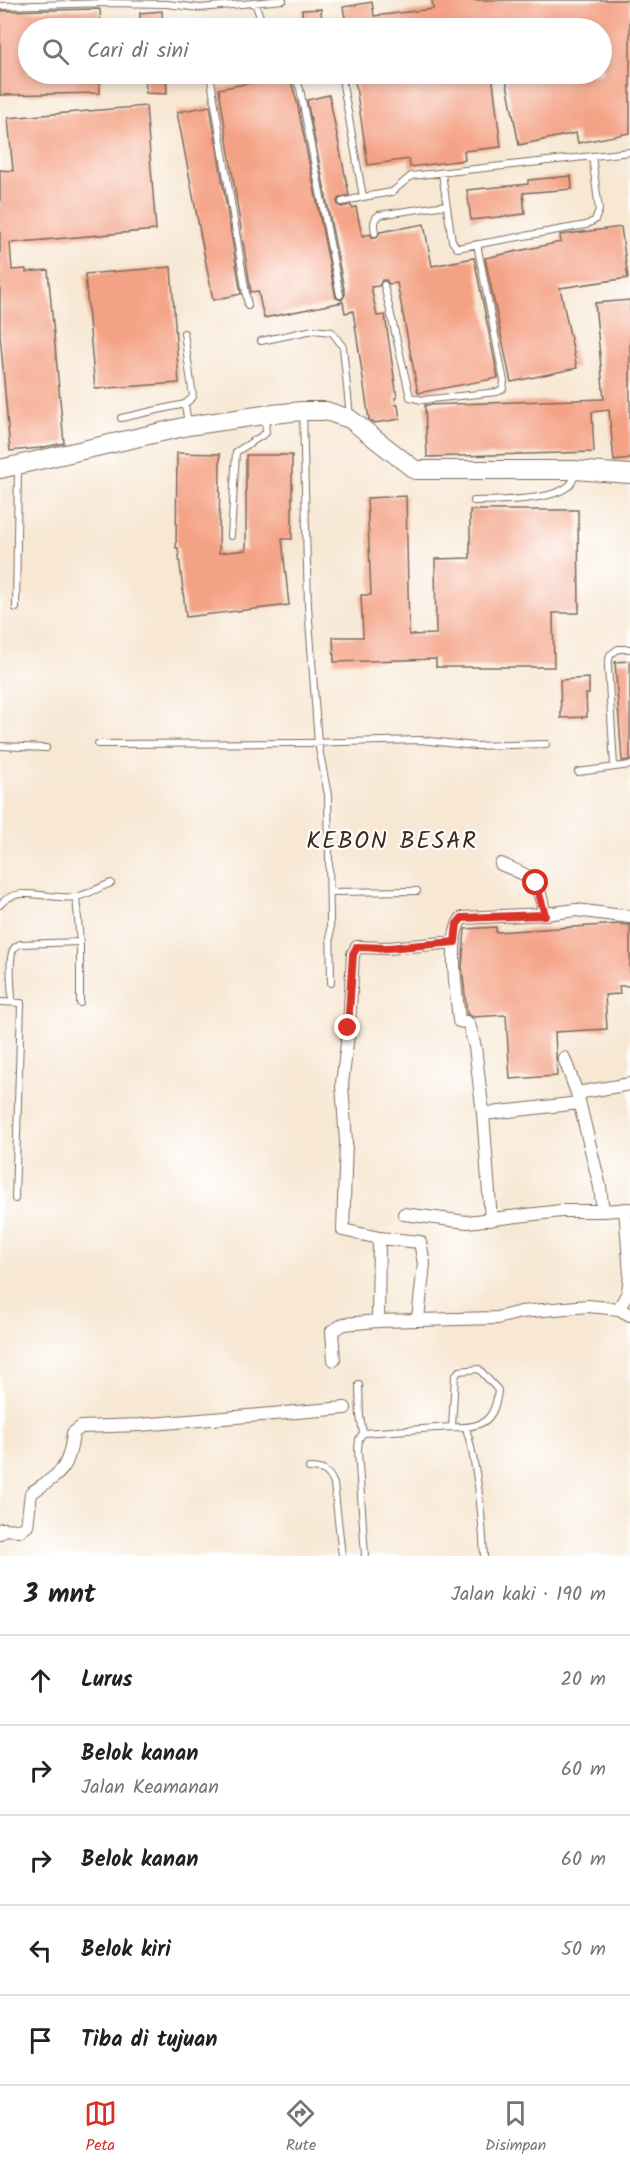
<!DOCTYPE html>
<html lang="id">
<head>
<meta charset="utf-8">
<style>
  :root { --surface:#fff; --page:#f6f6f6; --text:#202124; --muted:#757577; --line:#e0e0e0; --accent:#d93025 }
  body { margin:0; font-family:Kalam,sans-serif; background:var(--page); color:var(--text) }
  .stop { position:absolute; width:18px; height:18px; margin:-14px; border:4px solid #d93025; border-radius:50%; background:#fff }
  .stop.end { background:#d93025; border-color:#fff; box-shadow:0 2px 6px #0008 }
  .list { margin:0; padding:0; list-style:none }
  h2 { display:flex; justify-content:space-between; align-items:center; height:78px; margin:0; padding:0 24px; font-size:26px }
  h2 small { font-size:20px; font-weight:400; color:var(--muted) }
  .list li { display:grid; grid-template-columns:39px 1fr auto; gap:18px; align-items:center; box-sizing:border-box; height:90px; padding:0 24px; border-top:2px solid var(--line) }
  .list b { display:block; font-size:22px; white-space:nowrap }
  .list p { margin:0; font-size:20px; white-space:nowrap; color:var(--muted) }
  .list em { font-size:20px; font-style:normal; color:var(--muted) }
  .icon { flex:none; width:33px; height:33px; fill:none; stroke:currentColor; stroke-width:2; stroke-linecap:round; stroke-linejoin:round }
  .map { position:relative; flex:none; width:630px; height:1556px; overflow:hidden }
  .search { position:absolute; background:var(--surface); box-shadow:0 3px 9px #0003; left:18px; right:18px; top:18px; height:66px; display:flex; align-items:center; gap:15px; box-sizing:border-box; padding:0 21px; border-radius:33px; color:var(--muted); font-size:22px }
  .sheet { height:528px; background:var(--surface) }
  nav { display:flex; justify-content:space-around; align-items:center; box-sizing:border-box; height:84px; border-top:2px solid var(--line); background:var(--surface); font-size:16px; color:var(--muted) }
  nav a { display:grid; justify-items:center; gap:3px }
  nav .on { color:var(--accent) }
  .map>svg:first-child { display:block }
  .building { fill:#f4a285 }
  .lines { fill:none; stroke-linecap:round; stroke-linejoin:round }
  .lane-casing { stroke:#7d6c5d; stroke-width:8 }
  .street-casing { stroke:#7d6c5d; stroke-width:14 }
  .secondary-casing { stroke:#7d6c5d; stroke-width:20 }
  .lane { stroke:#fff; stroke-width:6 }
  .street { stroke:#fff; stroke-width:12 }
  .secondary { stroke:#fff; stroke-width:18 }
  .route { stroke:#d93025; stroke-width:8 }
  .labels { text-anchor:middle; stroke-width:4.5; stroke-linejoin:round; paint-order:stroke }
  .quarter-label { font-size:24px; letter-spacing:1.5px; fill:#3b2a1e; stroke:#fff }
</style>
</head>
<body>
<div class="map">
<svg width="630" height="1556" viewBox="0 0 630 1556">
  <rect width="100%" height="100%" fill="#fff"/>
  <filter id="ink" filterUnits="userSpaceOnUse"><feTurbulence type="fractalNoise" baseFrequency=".0167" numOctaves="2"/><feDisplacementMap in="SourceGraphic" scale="12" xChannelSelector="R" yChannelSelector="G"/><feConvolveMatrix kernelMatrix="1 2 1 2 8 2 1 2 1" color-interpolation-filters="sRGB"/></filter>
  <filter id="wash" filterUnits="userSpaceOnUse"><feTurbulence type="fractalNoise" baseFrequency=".008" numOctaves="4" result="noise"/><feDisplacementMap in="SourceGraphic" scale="24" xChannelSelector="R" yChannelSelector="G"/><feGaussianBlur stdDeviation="1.35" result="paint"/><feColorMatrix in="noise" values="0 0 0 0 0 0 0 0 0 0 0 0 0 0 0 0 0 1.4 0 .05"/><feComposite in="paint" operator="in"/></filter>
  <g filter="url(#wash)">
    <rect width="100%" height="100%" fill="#f7e7d3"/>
    <g id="blocks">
      <path class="building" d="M 432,0 L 630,0 L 630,133 L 578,143 L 576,133 L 519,145 L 505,74 L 602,74 L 602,28 L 347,28 L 343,7 L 372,2 L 374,16 L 433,9 Z
        M 99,9 L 100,10 L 101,28 L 28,28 L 28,74 L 100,74 L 100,93 L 0,95 L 0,11 Z
        M 321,9 L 322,28 L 303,28 L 302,10 Z
        M 162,11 L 163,28 L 141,28 L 140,13 Z
        M 145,74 L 166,74 L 167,94 L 146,93 Z
        M 354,74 L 492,74 L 501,147 L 464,151 L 465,160 L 410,167 L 409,159 L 368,165 Z
        M 289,75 L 297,102 L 336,298 L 342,300 L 345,294 L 307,100 L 329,95 L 349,195 L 339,198 L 337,201 L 338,205 L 341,207 L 351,205 L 352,208 L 356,207 L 362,236 L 370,234 L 373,238 L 376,238 L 380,232 L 424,224 L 432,266 L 474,258 L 498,378 L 418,393 L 397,283 L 389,284 L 386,280 L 382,280 L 379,286 L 371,287 L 377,316 L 385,315 L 397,397 L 395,398 L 396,405 L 398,405 L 400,419 L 374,423 L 369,420 L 353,311 L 345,313 L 343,302 L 264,318 L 258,291 L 251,292 L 219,89 Z
        M 146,106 L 156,230 L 10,243 L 12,270 L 26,269 L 26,272 L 48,270 L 64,443 L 40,448 L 10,451 L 0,334 L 0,170 L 13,171 L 8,118 Z
        M 210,106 L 241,294 L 213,300 L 177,112 Z
        M 571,176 L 572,189 L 523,193 L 525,214 L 471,220 L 467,190 L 528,184 L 528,180 Z
        M 621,227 L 628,278 L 560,288 L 577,368 L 511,382 L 485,258 L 561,242 L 560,235 Z
        M 171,267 L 179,383 L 95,389 L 85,274 Z
        M 630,300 L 630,459 L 614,461 L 609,410 L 592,412 L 594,452 L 427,457 L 425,405 L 604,399 L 595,303 Z
        M 177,453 L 220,454 L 219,553 L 246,550 L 246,455 L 292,455 L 292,539 L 282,539 L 289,605 L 186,617 L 178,548 L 176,548 Z
        M 406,496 L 409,635 L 436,634 L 435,559 L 470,558 L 470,510 L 578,510 L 579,613 L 553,613 L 554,667 L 436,667 L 436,659 L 334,662 L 333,637 L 363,637 L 361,595 L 371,595 L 367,498 Z
        M 630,661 L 630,760 L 622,761 L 615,662 Z
        M 589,678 L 589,694 L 586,694 L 587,717 L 561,718 L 560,680 Z
        M 620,924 L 630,925 L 630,986 L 619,986 L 620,994 L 605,995 L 607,1029 L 555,1032 L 557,1076 L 510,1079 L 506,1015 L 473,1017 L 467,1014 L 462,967 L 465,929 L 496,927 L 496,932 Z"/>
    </g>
  </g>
  <g filter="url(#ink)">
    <use href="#blocks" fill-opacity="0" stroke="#7d6c5d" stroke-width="1.5"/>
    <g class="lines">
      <g class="lane-casing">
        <path id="lane" d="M 255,3 L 264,28
          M 0,6 L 108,3 L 167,4 L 200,8 L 283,0
          M 210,74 L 248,306
          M 294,74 L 300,89 L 340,295
          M 342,79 L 363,197 L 392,192 L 411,176 L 630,152
          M 442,173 L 452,241 L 457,248 L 586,225 L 595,220 L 599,210 L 592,156
          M 342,202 L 363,197
          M 375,233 C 374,226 372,220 379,215 L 446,205
          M 384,285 L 410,397 L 422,400 L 497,392 L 503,389 L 504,381 L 477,244
          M 184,333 L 193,397 L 185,404
          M 261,341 L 313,330 L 332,332 L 343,347 L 350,417
          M 303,412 L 308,606 L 318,743 L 328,795 L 331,983
          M 121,418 L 185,404 L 188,425
          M 474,501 C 495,500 577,503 574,473
          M 231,536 L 236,452 L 266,433 L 265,418
          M 16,608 L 18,467
          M 98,744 L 306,743 L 420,740 L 475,746 L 546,744
          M 0,746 L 46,748
          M 614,766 L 608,666 L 610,655 L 618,649 L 630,649
          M 578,772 L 630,765
          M 330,892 L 417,891
          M 76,897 L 80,942
          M 0,905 C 17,883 52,901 76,897 C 87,895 100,887 111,883
          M 12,1001 C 12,989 8,961 13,950 C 14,947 17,946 20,944 L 80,942 L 80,1003
          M 0,1002 L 21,1003 L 21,1005 L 15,1199
          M 359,1385 L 360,1416 L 363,1433 L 359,1439 L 358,1450 L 365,1556
          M 466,1428 C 478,1468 482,1514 484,1556
          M 363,1433 L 452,1427 C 483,1429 495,1420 498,1390 L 479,1369 L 459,1371 L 455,1376 L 452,1427
          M 309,1468 C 323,1468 329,1471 334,1484 L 342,1556"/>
      </g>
      <g class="street-casing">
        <path id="street" d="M 501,864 C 537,880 536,876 545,914
          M 564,1058 L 577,1093 L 630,1084
          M 577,1093 L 600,1187 L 603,1211
          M 483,1114 L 579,1103
          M 625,1209 L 630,1275 L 628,1292 L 619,1309 L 630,1315
          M 404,1214 L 467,1222 L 561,1211 L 603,1211 L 630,1209
          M 491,1220 L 483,1114 L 475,1047 L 469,1024 L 466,1022 L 459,1021 C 457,997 447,935 462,918 L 545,914 L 576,910 L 630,917
          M 379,1238 L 420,1242 L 424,1264 L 418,1319
          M 378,1321 L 379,1238 L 343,1230 L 346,1142 L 342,1084 L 349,1027 L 353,954 L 357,947 L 388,948 L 455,942
          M 334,1360 L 332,1331 L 344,1324 L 378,1321 L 497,1318 L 521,1312 L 588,1306 L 619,1309
          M 0,1533 L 2,1529 L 21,1530 L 27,1526 L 31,1493 C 61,1473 69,1470 73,1433 L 81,1427 L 140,1425 L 345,1408"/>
      </g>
      <g class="secondary-casing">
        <path id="secondary" d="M 0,469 L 188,426 L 264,415 L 302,411 L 326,411 L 350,419 L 415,470 L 574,470 L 630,474"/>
      </g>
      <use href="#lane" class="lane"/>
      <use href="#street" class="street"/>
      <use href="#secondary" class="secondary"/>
    </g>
  </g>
  <g class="lines" filter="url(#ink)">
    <path class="route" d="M 348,1028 L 353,954 L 357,947 L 388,948 L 455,942 L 457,924 L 462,918 L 545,915 L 536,883"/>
  </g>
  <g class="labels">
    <g class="quarter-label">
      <text x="392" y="848">KEBON BESAR</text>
    </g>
  </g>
</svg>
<div class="stop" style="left:536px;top:883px"></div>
<div class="stop end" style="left:348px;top:1028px"></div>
<div class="search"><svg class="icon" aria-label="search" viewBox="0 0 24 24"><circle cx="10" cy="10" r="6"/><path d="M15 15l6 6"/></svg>Cari di sini</div>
</div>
<section class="sheet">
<h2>3 mnt<small>Jalan kaki · 190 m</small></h2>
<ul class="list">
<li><svg class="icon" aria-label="ahead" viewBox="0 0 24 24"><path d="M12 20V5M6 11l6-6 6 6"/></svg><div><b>Lurus</b></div><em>20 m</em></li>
<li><svg class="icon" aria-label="right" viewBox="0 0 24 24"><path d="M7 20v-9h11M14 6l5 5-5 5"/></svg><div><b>Belok kanan</b><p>Jalan Keamanan</p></div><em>60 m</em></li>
<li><svg class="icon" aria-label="right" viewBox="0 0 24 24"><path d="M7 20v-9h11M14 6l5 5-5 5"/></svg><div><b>Belok kanan</b></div><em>60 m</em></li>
<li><svg class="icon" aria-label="left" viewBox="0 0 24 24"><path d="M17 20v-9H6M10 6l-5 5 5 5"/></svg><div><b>Belok kiri</b></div><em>50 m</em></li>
<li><svg class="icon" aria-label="arrive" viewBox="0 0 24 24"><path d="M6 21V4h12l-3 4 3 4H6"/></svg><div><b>Tiba di tujuan</b></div></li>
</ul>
</section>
<nav>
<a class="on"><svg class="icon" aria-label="map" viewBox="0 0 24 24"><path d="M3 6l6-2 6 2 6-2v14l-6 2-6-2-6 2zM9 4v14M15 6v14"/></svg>Peta</a>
<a><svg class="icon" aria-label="directions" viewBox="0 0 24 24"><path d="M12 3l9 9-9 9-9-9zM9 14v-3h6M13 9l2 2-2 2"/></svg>Rute</a>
<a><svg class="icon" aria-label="saved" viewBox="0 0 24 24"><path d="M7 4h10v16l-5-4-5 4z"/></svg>Disimpan</a>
</nav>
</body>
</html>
